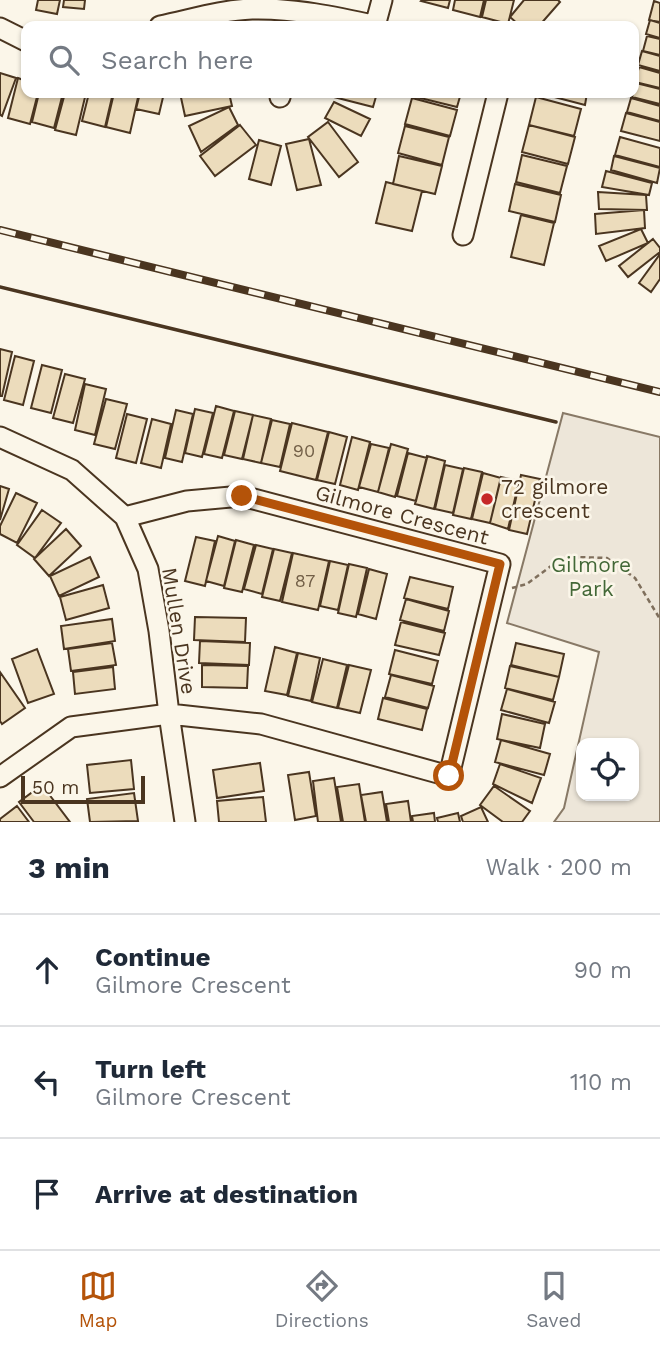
<!DOCTYPE html>
<html lang="en">
<head>
<meta charset="utf-8">
<style>
  :root { --surface:#fff; --page:#f6f6f7; --text:#1f2937; --muted:#747a83; --line:#e0e1e3; --accent:#b45309 }
  body { margin:0; font-family:"Work Sans",sans-serif; background:var(--page); color:var(--text) }
  .controls { position:absolute; right:21px; bottom:21px; display:grid; overflow:hidden; border-radius:14px; box-shadow:0 2px 5px #0004 }
  .controls button { width:63px; height:63px; display:grid; place-items:center; padding:0; border:0; border-bottom:2px solid var(--line); background:var(--surface); color:var(--text); font:35px sans-serif }
  .scale { position:absolute; left:21px; bottom:18px; width:124px; box-sizing:border-box; padding-left:7px; border:4px solid #4a3520; border-top:0; font-size:19px; line-height:24px; white-space:nowrap; color:#4a3520; -webkit-text-stroke:5px #fbf6e9; paint-order:stroke }
  .stop { position:absolute; width:21px; height:21px; margin:-16px; border:5px solid #b45309; border-radius:50%; background:#fff }
  .stop.end { background:#b45309; border-color:#fff; box-shadow:0 2px 7px #0008 }
  .list { margin:0; padding:0; list-style:none }
  h2 { display:flex; justify-content:space-between; align-items:center; height:91px; margin:0; padding:0 28px; font-size:30px }
  h2 small { font-size:23px; font-weight:400; color:var(--muted) }
  .list li { display:grid; grid-template-columns:46px 1fr auto; gap:21px; align-items:center; box-sizing:border-box; height:112px; padding:0 28px; border-top:2px solid var(--line) }
  .list b { display:block; font-size:26px; white-space:nowrap }
  .list p { margin:0; font-size:23px; white-space:nowrap; color:var(--muted) }
  .list em { font-size:23px; font-style:normal; color:var(--muted) }
  .icon { flex:none; width:38px; height:38px; fill:none; stroke:currentColor; stroke-width:2; stroke-linecap:round; stroke-linejoin:round }
  .map { position:relative; flex:none; width:660px; height:822px; overflow:hidden }
  .search { position:absolute; background:var(--surface); box-shadow:0 2px 5px #0004; left:21px; right:21px; top:21px; height:77px; display:flex; align-items:center; gap:18px; box-sizing:border-box; padding:0 24px; border-radius:14px; color:var(--muted); font-size:26px }
  .sheet { height:427px; background:var(--surface) }
  nav { display:flex; justify-content:space-around; align-items:center; box-sizing:border-box; height:98px; border-top:2px solid var(--line); background:var(--surface); font-size:19px; color:var(--muted) }
  nav a { display:grid; justify-items:center; gap:4px }
  nav .on { color:var(--accent) }
  .map>svg:first-child { display:block }
  .green { fill:#ede6d9; stroke:#887966; stroke-width:2; fill-rule:evenodd }
  .building { fill:#ecdcbc; stroke:#4a3520; stroke-width:2 }
  .lines { fill:none; stroke-linecap:round; stroke-linejoin:round }
  .minor-casing { stroke:#4a3520; stroke-width:23 }
  .path { stroke:#7f6f5c; stroke-width:2.5; stroke-dasharray:5 3.5; stroke-linecap:butt }
  .minor { stroke:#fbf6e9; stroke-width:19 }
  .rail-casing { stroke:#4a3520; stroke-width:8 }
  .rail { stroke:#fbf6e9; stroke-width:5; stroke-dasharray:16; stroke-linecap:butt }
  .wall { stroke:#4a3520; stroke-width:3.5 }
  .route { stroke:#b45309; stroke-width:9 }
  .poi-dot { fill:#c62828; stroke:#fbf6e9; stroke-width:2.5 }
  .labels { text-anchor:middle; stroke-width:5; stroke-linejoin:round; paint-order:stroke }
  .number-label { font-size:18px; fill:#725f47 }
  .poi-label { font-size:21px; fill:#4a3520; stroke:#fbf6e9; text-anchor:start }
  .street-label { font-size:21px; fill:#4a3520; stroke:#fbf6e9 }
  .park-label { font-size:21px; fill:#436837; stroke:#fbf6e9 }
</style>
</head>
<body>
<div class="map">
<svg width="660" height="822" viewBox="0 0 660 822">
  <rect width="100%" height="100%" fill="#fbf6e9"/>
  <path class="green" d="M 563,413 L 660,437 L 660,822 L 554,822 L 564,808 L 599,652 L 507,623 ZM 634,743 L 634,796 L 581,796 L 581,743 Z"/>
  <path class="building" d="M 38,0 L 60,0 L 57,14 L 36,10 Z
    M 64,0 L 85,0 L 84,9 L 63,7 Z
    M 422,0 L 450,0 L 448,8 L 421,1 Z
    M 455,0 L 484,0 L 480,17 L 453,10 Z
    M 486,0 L 514,0 L 508,24 L 482,17 Z
    M 524,0 L 558,0 L 560,2 L 539,26 L 520,26 L 510,17 Z
    M 654,1 L 660,3 L 660,22 L 649,20 Z
    M 650,20 L 660,23 L 660,38 L 646,34 Z
    M 647,36 L 660,39 L 660,55 L 643,51 Z
    M 642,51 L 660,56 L 660,71 L 638,65 Z
    M 639,67 L 660,73 L 660,88 L 635,82 Z
    M 0,73 L 16,78 L 2,116 L 0,115 Z
    M 18,78 L 26,81 L 26,93 L 38,93 L 30,124 L 8,118 Z
    M 636,83 L 660,89 L 660,104 L 632,97 Z
    M 39,93 L 63,93 L 54,128 L 32,122 Z
    M 65,93 L 86,93 L 76,135 L 55,130 Z
    M 89,93 L 113,93 L 105,127 L 82,121 Z
    M 114,93 L 139,93 L 130,133 L 106,127 Z
    M 140,93 L 164,93 L 159,114 L 136,109 Z
    M 180,93 L 229,93 L 232,106 L 185,116 Z
    M 331,93 L 377,93 L 373,107 L 330,96 Z
    M 408,93 L 461,93 L 457,107 L 408,95 Z
    M 539,93 L 587,93 L 585,105 Z
    M 536,97 L 581,109 L 574,136 L 529,125 Z
    M 412,98 L 457,110 L 450,136 L 405,124 Z
    M 631,98 L 660,106 L 660,121 L 627,112 Z
    M 334,102 L 370,119 L 361,136 L 325,118 Z
    M 229,107 L 238,125 L 201,152 L 189,126 Z
    M 626,113 L 660,122 L 660,141 L 621,131 Z
    M 328,122 L 358,162 L 339,177 L 308,137 Z
    M 240,125 L 256,145 L 215,176 L 200,156 Z
    M 529,125 L 575,137 L 568,164 L 522,152 Z
    M 405,126 L 449,137 L 442,165 L 398,153 Z
    M 620,137 L 660,148 L 660,167 L 615,155 Z
    M 309,139 L 321,185 L 297,190 L 286,144 Z
    M 259,140 L 281,146 L 271,185 L 249,179 Z
    M 522,155 L 567,166 L 560,193 L 516,182 Z
    M 399,156 L 442,166 L 435,194 L 393,184 Z
    M 614,156 L 660,168 L 657,183 L 611,170 Z
    M 606,171 L 652,183 L 649,195 L 602,187 Z
    M 386,182 L 422,191 L 412,231 L 376,223 Z
    M 515,184 L 561,195 L 555,222 L 509,211 Z
    M 598,192 L 646,195 L 647,210 L 599,209 Z
    M 644,210 L 645,228 L 596,234 L 595,214 Z
    M 521,215 L 554,223 L 544,265 L 511,257 Z
    M 641,229 L 648,243 L 606,261 L 599,246 Z
    M 653,239 L 660,248 L 660,252 L 628,277 L 619,266 Z
    M 660,254 L 660,279 L 651,292 L 639,283 Z
    M 0,349 L 12,352 L 2,396 L 0,396 Z
    M 15,356 L 34,361 L 23,405 L 4,400 Z
    M 42,365 L 62,370 L 51,413 L 31,408 Z
    M 65,374 L 85,379 L 73,423 L 53,418 Z
    M 85,384 L 106,389 L 95,435 L 75,430 Z
    M 106,399 L 127,404 L 115,449 L 94,444 Z
    M 216,406 L 234,411 L 222,458 L 204,454 Z
    M 195,409 L 213,413 L 202,457 L 185,453 Z
    M 176,410 L 193,414 L 182,462 L 165,458 Z
    M 235,411 L 253,415 L 242,459 L 224,455 Z
    M 127,414 L 147,419 L 136,463 L 116,458 Z
    M 253,415 L 271,419 L 261,463 L 243,459 Z
    M 152,419 L 171,424 L 161,468 L 141,463 Z
    M 272,420 L 290,424 L 280,467 L 261,463 Z
    M 292,423 L 328,432 L 316,480 L 280,471 Z
    M 329,432 L 347,437 L 335,484 L 317,480 Z
    M 352,437 L 370,442 L 358,490 L 340,485 Z
    M 371,444 L 389,448 L 378,492 L 359,487 Z
    M 391,444 L 408,449 L 395,497 L 378,492 Z
    M 408,453 L 427,458 L 416,501 L 397,496 Z
    M 427,456 L 445,461 L 434,509 L 415,504 Z
    M 445,465 L 463,469 L 453,513 L 435,509 Z
    M 464,468 L 482,472 L 471,519 L 453,515 Z
    M 483,473 L 501,478 L 490,523 L 472,519 Z
    M 521,475 L 540,479 L 527,534 L 509,530 Z
    M 501,477 L 519,481 L 508,529 L 490,523 Z
    M 0,486 L 9,489 L 0,520 Z
    M 16,493 L 37,503 L 17,543 L 0,534 L 0,526 Z
    M 42,510 L 61,523 L 35,558 L 17,545 Z
    M 66,529 L 81,546 L 49,576 L 34,559 Z
    M 218,536 L 235,541 L 224,586 L 206,581 Z
    M 196,537 L 215,541 L 205,586 L 185,581 Z
    M 236,540 L 254,545 L 242,592 L 224,588 Z
    M 256,545 L 273,549 L 262,594 L 244,589 Z
    M 274,549 L 292,553 L 280,601 L 262,597 Z
    M 293,553 L 329,561 L 318,610 L 282,602 Z
    M 90,557 L 99,577 L 59,596 L 50,576 Z
    M 330,561 L 348,565 L 338,610 L 320,606 Z
    M 349,564 L 367,568 L 356,617 L 338,613 Z
    M 369,569 L 387,574 L 376,619 L 358,614 Z
    M 410,577 L 453,587 L 448,609 L 404,598 Z
    M 103,585 L 109,608 L 66,620 L 60,597 Z
    M 406,599 L 449,611 L 444,631 L 400,620 Z
    M 195,617 L 246,618 L 245,642 L 194,640 Z
    M 112,619 L 115,641 L 64,649 L 61,626 Z
    M 401,622 L 445,633 L 439,655 L 395,645 Z
    M 200,641 L 250,643 L 249,665 L 199,663 Z
    M 112,643 L 116,665 L 71,671 L 68,649 Z
    M 516,643 L 564,654 L 559,677 L 511,665 Z
    M 275,647 L 297,653 L 287,695 L 265,691 Z
    M 37,649 L 54,694 L 28,703 L 12,659 Z
    M 395,650 L 438,661 L 432,684 L 389,674 Z
    M 298,653 L 320,658 L 311,701 L 288,696 Z
    M 323,659 L 347,665 L 337,708 L 312,702 Z
    M 202,665 L 248,666 L 247,688 L 202,687 Z
    M 349,665 L 371,670 L 360,713 L 338,708 Z
    M 510,666 L 559,677 L 553,700 L 505,688 Z
    M 113,667 L 115,689 L 75,694 L 73,672 Z
    M 0,672 L 25,708 L 2,724 L 0,721 Z
    M 391,675 L 434,686 L 428,708 L 385,697 Z
    M 507,689 L 555,702 L 549,723 L 501,710 Z
    M 383,698 L 427,709 L 422,730 L 378,719 Z
    M 502,714 L 545,724 L 540,748 L 497,739 Z
    M 501,740 L 550,754 L 544,775 L 495,762 Z
    M 131,760 L 134,789 L 90,793 L 87,765 Z
    M 260,763 L 264,791 L 217,798 L 213,770 Z
    M 500,764 L 541,778 L 532,803 L 493,784 Z
    M 309,772 L 316,816 L 295,820 L 288,775 Z
    M 334,778 L 341,822 L 318,822 L 313,781 Z
    M 359,784 L 365,822 L 343,822 L 337,787 Z
    M 42,785 L 70,822 L 34,822 L 19,802 Z
    M 494,786 L 530,811 L 522,822 L 503,822 L 480,805 Z
    M 382,792 L 387,822 L 366,822 L 361,795 Z
    M 134,793 L 138,821 L 90,822 L 87,799 Z
    M 263,797 L 266,822 L 219,822 L 217,801 Z
    M 408,801 L 411,822 L 389,822 L 386,804 Z
    M 17,806 L 29,822 L 0,822 L 0,819 Z
    M 481,807 L 488,822 L 463,822 L 461,816 Z
    M 434,813 L 435,822 L 413,822 L 412,816 Z
    M 458,813 L 460,822 L 438,822 L 437,818 Z"/>
  <g class="lines">
    <g class="minor-casing">
      <path id="minor" d="M 160,26 C 190,20 221,10 252,9 C 294,8 336,17 377,26
        M 375,26 L 382,0
        M 0,28 L 26,41
        M 280,97 L 281,93
        M 463,235 L 498,93
        M 0,437 L 72,470 L 125,517 L 148,569 L 159,631 L 169,714 L 185,822
        M 0,777 L 71,727 L 169,714 L 261,724 L 449,776 L 500,564 L 242,496 L 187,501 L 125,517"/>
    </g>
    <path class="path" d="M 512,588 L 527,584 L 551,566 L 576,557 L 607,558 L 635,578 L 660,619"/>
    <use href="#minor" class="minor"/>
    <g class="rail-casing">
      <path id="rail" d="M 0,230 L 660,392"/>
    </g>
    <use href="#rail" class="rail"/>
    <path class="wall" d="M 0,287 L 556,422"/>
  </g>
  <g class="lines">
    <path class="route" d="M 242,496 L 500,564 L 449,776"/>
  </g>
  <circle class="poi-dot" cx="487" cy="499" r="7"/>
  <g class="labels">
    <g class="number-label">
      <text x="304" y="457">90</text>
      <text x="305" y="587">87</text>
    </g>
    <g class="poi-label">
      <text x="501" y="494">72 gilmore<tspan x="501" dy="24">crescent</tspan></text>
    </g>
    <g class="street-label">
      <text transform="translate(402 515) rotate(15)" y="7">Gilmore Crescent</text>
      <text transform="translate(179 631) rotate(81)" y="7">Mullen Drive</text>
    </g>
    <g class="park-label">
      <text x="591" y="572">Gilmore<tspan x="591" dy="24">Park</tspan></text>
    </g>
  </g>
</svg>
<div class="controls">
<button><svg class="icon" aria-label="locate" viewBox="0 0 24 24"><circle cx="12" cy="12" r="6"/><path d="M12 2v4M12 18v4M2 12h4M18 12h4"/></svg></button>
</div>
<div class="scale">50 m</div>
<div class="stop" style="left:449px;top:776px"></div>
<div class="stop end" style="left:242px;top:496px"></div>
<div class="search"><svg class="icon" aria-label="search" viewBox="0 0 24 24"><circle cx="10" cy="10" r="6"/><path d="M15 15l6 6"/></svg>Search here</div>
</div>
<section class="sheet">
<h2>3 min<small>Walk · 200 m</small></h2>
<ul class="list">
<li><svg class="icon" aria-label="ahead" viewBox="0 0 24 24"><path d="M12 20V5M6 11l6-6 6 6"/></svg><div><b>Continue</b><p>Gilmore Crescent</p></div><em>90 m</em></li>
<li><svg class="icon" aria-label="left" viewBox="0 0 24 24"><path d="M17 20v-9H6M10 6l-5 5 5 5"/></svg><div><b>Turn left</b><p>Gilmore Crescent</p></div><em>110 m</em></li>
<li><svg class="icon" aria-label="arrive" viewBox="0 0 24 24"><path d="M6 21V4h12l-3 4 3 4H6"/></svg><div><b>Arrive at destination</b></div></li>
</ul>
</section>
<nav>
<a class="on"><svg class="icon" aria-label="map" viewBox="0 0 24 24"><path d="M3 6l6-2 6 2 6-2v14l-6 2-6-2-6 2zM9 4v14M15 6v14"/></svg>Map</a>
<a><svg class="icon" aria-label="directions" viewBox="0 0 24 24"><path d="M12 3l9 9-9 9-9-9zM9 14v-3h6M13 9l2 2-2 2"/></svg>Directions</a>
<a><svg class="icon" aria-label="saved" viewBox="0 0 24 24"><path d="M7 4h10v16l-5-4-5 4z"/></svg>Saved</a>
</nav>
</body>
</html>
